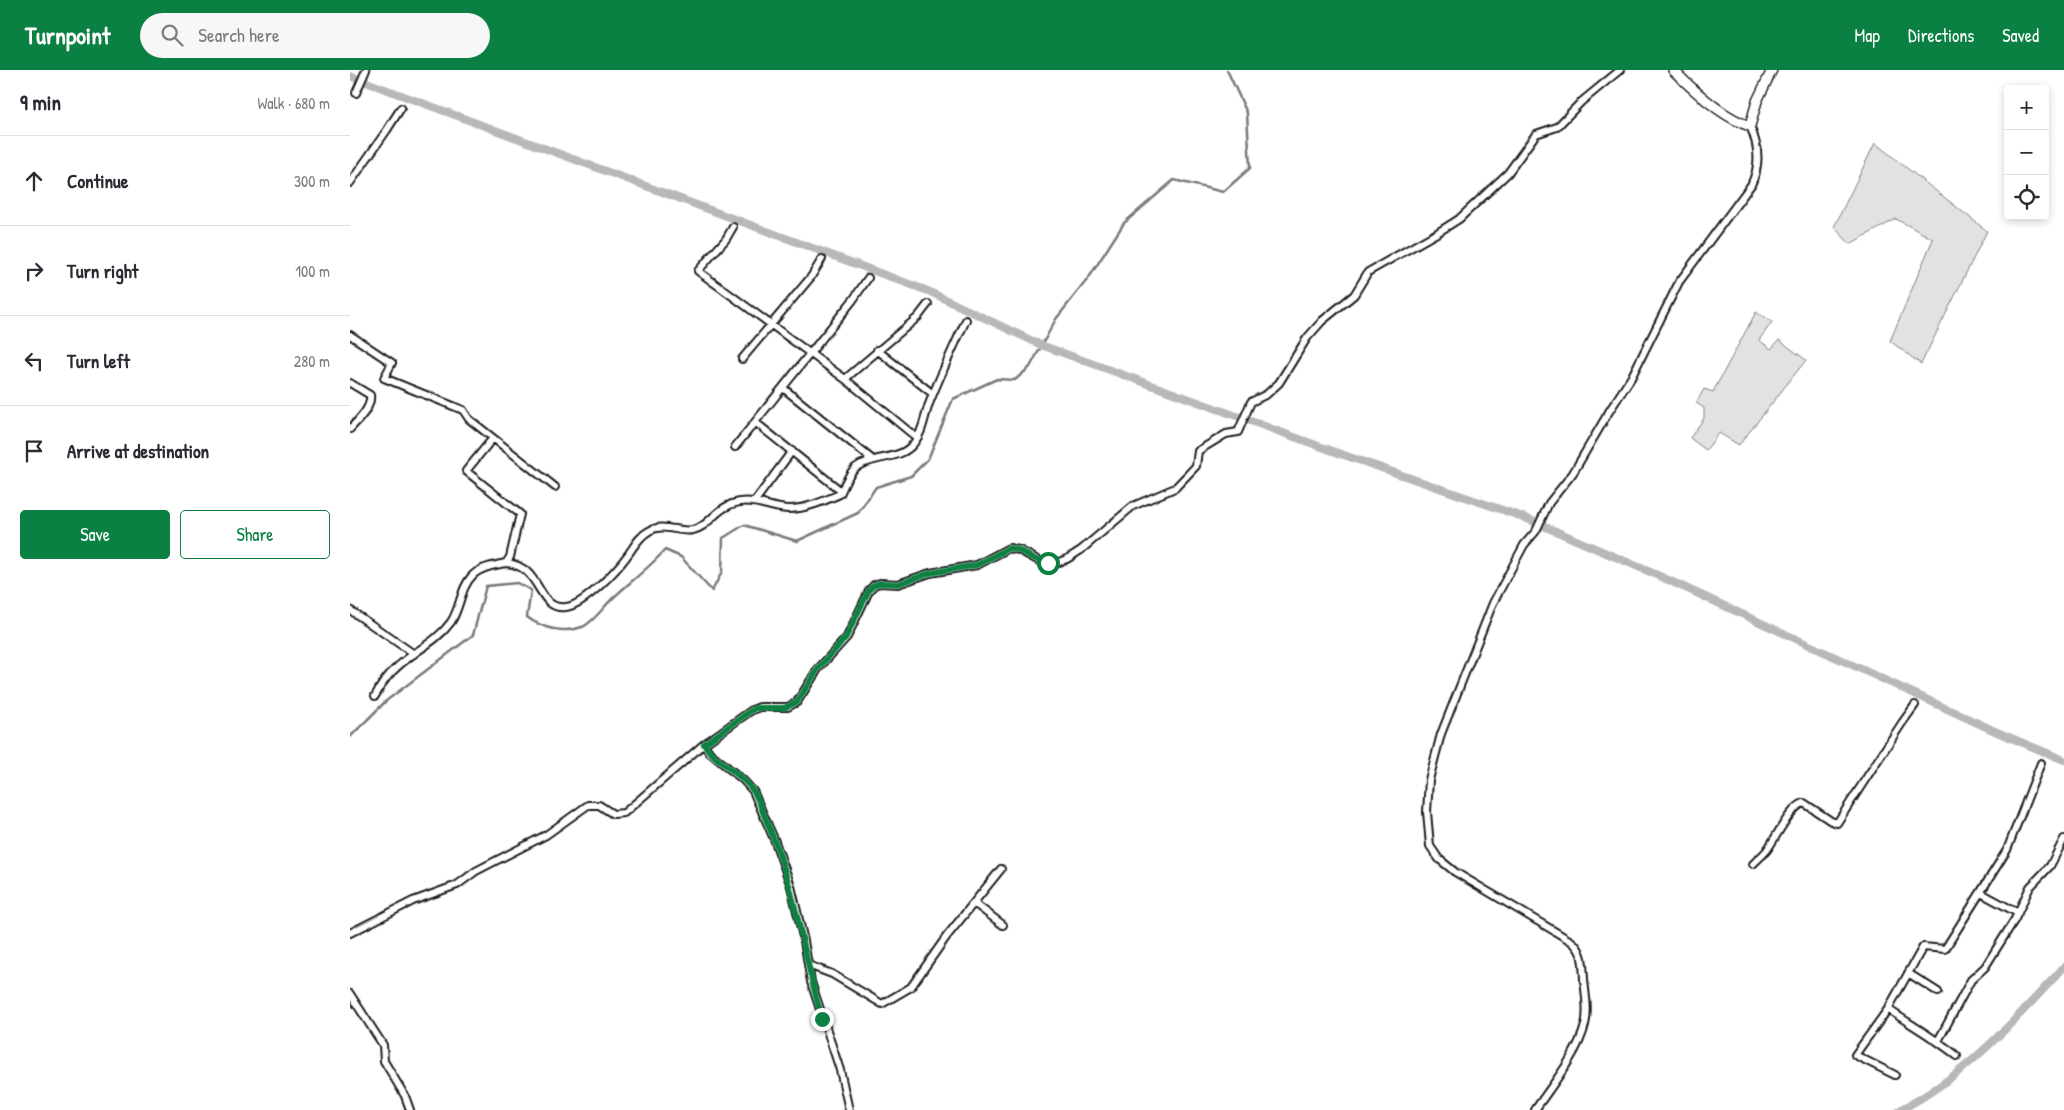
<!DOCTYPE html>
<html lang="en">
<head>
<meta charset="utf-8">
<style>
  :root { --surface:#fff; --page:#f7f7f7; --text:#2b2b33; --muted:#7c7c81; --line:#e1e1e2; --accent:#0b8043 }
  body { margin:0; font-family:"Patrick Hand",sans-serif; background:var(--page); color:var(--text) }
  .controls { position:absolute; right:15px; top:15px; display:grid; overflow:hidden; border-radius:5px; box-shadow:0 2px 8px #0003 }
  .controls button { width:45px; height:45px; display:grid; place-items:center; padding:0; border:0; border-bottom:1px solid var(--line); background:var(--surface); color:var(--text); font:25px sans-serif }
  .stop { position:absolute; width:15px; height:15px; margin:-11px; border:4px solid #0b8043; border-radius:50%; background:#fff }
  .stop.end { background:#0b8043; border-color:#fff; box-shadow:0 1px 5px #0008 }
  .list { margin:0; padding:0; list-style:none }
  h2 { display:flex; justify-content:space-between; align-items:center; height:65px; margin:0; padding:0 20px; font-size:21px }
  h2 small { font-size:16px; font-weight:400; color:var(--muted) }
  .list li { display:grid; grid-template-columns:32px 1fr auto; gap:15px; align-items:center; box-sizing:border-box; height:90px; padding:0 20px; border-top:1px solid var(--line) }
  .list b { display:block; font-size:19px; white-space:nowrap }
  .list em { font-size:16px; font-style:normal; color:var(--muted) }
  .actions { display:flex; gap:10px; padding:15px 20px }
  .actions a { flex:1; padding:11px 0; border:1px solid var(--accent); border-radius:5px; text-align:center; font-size:18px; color:var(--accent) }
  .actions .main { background:var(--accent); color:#fff }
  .icon { flex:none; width:28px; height:28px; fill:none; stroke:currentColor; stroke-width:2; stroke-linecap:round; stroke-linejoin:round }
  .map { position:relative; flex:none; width:1714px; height:1040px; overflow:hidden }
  header { display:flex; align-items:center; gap:30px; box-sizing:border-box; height:70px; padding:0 25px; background:var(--accent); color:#fff }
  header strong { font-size:24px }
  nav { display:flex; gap:28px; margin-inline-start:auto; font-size:18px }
  .search { width:350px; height:45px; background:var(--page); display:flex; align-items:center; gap:12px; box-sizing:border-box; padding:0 18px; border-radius:28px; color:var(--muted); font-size:19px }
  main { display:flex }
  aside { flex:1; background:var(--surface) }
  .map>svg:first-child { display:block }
  .green { fill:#e2e2e2; stroke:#7f7f7f }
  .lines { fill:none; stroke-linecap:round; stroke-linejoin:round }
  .stream { stroke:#7a7a7a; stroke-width:2.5 }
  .canal { stroke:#b8b8b8; stroke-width:8 }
  .street-casing { stroke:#1c1c1c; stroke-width:10 }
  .secondary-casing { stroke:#1c1c1c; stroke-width:12 }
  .street { stroke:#fff; stroke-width:6 }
  .secondary { stroke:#fff; stroke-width:9 }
  .route { stroke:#0b8043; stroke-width:6 }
</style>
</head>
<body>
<header>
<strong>Turnpoint</strong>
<div class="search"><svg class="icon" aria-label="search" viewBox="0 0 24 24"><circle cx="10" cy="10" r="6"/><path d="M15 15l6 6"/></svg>Search here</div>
<nav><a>Map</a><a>Directions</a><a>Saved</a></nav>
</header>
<main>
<aside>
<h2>9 min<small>Walk · 680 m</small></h2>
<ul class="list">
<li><svg class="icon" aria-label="ahead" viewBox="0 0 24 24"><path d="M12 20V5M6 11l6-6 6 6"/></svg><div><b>Continue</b></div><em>300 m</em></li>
<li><svg class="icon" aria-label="right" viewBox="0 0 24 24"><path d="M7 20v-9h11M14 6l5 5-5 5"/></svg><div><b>Turn right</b></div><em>100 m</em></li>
<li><svg class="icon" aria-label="left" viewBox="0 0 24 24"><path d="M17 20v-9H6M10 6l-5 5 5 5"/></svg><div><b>Turn left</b></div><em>280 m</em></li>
<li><svg class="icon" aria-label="arrive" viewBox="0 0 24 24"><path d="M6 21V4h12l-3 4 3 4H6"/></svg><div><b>Arrive at destination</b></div></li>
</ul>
<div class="actions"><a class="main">Save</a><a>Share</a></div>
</aside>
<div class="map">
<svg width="1714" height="1040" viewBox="0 0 1714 1040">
  <rect width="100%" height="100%" fill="#fff"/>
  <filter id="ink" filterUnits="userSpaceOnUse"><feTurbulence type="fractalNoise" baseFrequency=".02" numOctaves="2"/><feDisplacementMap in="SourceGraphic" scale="10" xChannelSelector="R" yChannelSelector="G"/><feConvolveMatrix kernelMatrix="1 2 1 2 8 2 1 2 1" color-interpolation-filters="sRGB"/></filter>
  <g filter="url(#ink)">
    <path class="green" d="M 1525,73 L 1637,161 L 1571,294 L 1540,271 L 1583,169 L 1546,149 L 1500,174 L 1484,157 Z
      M 1406,242 L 1422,252 L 1409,270 L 1421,279 L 1429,270 L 1456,290 L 1389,375 L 1369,363 L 1356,380 L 1340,368 L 1354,348 L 1354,338 L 1346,333 L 1354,319 L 1363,322 Z"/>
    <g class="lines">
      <path class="stream" d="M 0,667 L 36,631 L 123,565 L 136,516 L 167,513 L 181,520 L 177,547 C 191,558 214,564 232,557 C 242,554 255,535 263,528 C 281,511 298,499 315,480 L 331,487 L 362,521 L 372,502 L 373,468 L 394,455 L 447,471 L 508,443 L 526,417 L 561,406 L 578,389 L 603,329 L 647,309 L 665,310 L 680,297 L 706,249 L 740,206 L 774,153 L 824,110 L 873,122 L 900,98 L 897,43 L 877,0"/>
      <path class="canal" d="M 0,6 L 578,221 L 691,275 L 991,384 L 1173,447 L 1314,508 L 1647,662 L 1714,690
        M 1550,1040 C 1615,1007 1665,950 1714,897"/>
      <g class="street-casing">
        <path id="street" d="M 6,23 L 16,0
          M 0,113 L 37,60 L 51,38
          M 383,157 L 376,169 L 348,201 L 495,309 L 567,368
          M 0,265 L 42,293 L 34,308 L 113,340 L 119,349 L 143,368 L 116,401 L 170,444 L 160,487 L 156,493 C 146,495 132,497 124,504 C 110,517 111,537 101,552 C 85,574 61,582 43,601 C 35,608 30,617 25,626
          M 527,280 L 583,324
          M 392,289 L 461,207 L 472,189
          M 495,309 L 568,247 L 578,234
          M 0,313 L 20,325 C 22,338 8,350 0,359
          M 433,318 L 523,390
          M 405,352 L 491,421
          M 143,368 L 205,417
          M 385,377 L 503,230 L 518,208
          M 405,431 L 442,381
          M 156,493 C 193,496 186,541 216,537 C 234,535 266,501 277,486 C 284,477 288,467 299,461 C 313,452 328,463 343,460 C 360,457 365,436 390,432 C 407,429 422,439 439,439 C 456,439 474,431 490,424 C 494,416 498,404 505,398 C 522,385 551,391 564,373 C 573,362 574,348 579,334 C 590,306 603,278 616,250
          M 0,540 L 64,584
          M 354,674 L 359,682 L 393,710 L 403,721 L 424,769 L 441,816 L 454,871 L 461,912 L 490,1000 L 499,1040
          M 1403,794 C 1408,789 1413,785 1417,780 C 1426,768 1440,737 1454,733 L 1481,751 L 1487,753 L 1552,653 L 1565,635
          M 1631,823 L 1668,843
          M 624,833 L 653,855
          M 0,863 L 63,831 L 107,815 L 126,801 L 196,765 L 238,735 L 249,735 L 263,744 L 274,743 L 354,674 L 402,640 L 410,637 L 438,637 L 447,632 L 468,599 L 497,567 L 519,521 L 524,515 L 530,513 L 548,514 L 580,503 L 627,495 L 659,478 L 669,480 L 693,493 L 706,493 L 717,489 L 731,480 L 783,436 L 825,418 L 846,396 L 848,381 L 876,364 L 888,362 L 901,332 L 917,324 L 929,313 L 957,268 L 972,251 L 1004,225 L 1018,202 L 1087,163 L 1109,149 L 1158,103 L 1186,64 L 1207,57 L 1231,32 L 1270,0
          M 458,895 L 482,904 L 532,934 L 561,917 L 597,866 L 651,799
          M 1558,903 L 1588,922
          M 0,924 L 33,975 L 34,991 L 55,1026 L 60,1040
          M 1538,939 C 1561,955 1585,968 1607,986
          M 1588,971 L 1621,910 L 1635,897 L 1665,849 L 1680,817 L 1700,796 L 1714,769
          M 1545,1005 L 1505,985 L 1538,939 L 1573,877 L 1595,879 L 1657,780 L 1691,693
          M 1185,1040 C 1202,1015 1228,984 1235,955 C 1239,940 1235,923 1234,909 C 1233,894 1234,881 1221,871 L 1105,802 L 1089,789 L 1080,776 L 1077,742 L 1079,710 L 1091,664 L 1143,533 L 1174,475 L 1186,461 L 1199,433 L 1223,403 L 1260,340 L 1281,308 L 1329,212 L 1401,115 C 1411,95 1409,76 1400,56"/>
      </g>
      <g class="secondary-casing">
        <path id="secondary" d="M 1323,0 C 1343,20 1373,48 1400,56 L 1407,31 L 1422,0"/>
      </g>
      <use href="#street" class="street"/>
      <use href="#secondary" class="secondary"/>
    </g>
  </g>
  <g class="lines" filter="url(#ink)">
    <path class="route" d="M 472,949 C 453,883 446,821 419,757 C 414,746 410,732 404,722 C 392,703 367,694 354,674 L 405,638 L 434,638 L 447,632 L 468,599 L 496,567 L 519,520 L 524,515 L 530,513 L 548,514 L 580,503 L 627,495 L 659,478 C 674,479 683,492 698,493"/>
  </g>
</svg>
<div class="controls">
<button>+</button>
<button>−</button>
<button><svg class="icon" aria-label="locate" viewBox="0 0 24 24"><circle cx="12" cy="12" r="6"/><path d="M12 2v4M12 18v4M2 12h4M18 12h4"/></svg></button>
</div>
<div class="stop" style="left:698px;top:493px"></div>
<div class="stop end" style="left:472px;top:949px"></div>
</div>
</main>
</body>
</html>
